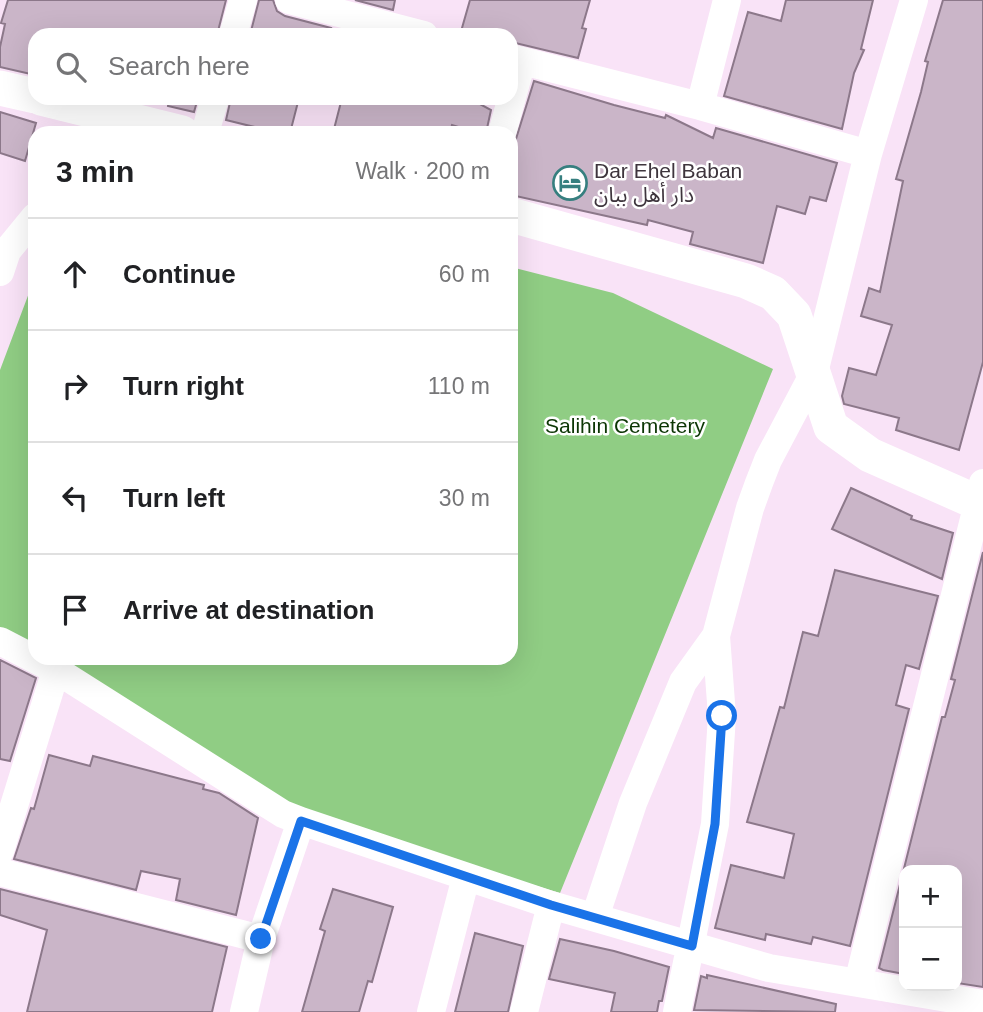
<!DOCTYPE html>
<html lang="en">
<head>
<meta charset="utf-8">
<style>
  :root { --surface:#fff; --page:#f6f6f6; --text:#202124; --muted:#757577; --line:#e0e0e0 }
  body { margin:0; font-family:Arial,"Noto Sans Arabic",sans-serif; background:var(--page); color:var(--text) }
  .controls { position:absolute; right:21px; bottom:21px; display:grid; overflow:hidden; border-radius:14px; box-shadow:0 7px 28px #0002 }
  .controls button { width:63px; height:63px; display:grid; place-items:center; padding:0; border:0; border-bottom:2px solid var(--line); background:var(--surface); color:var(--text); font:35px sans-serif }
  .stop { position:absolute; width:21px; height:21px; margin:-16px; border:5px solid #1a73e8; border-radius:50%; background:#fff }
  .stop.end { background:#1a73e8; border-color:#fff; box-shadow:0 2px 7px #0008 }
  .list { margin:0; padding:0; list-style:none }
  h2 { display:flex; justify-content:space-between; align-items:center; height:91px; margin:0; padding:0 28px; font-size:30px }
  h2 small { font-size:23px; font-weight:400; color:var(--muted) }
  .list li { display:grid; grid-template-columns:46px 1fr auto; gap:21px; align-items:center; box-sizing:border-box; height:112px; padding:0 28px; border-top:2px solid var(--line) }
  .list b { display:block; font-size:26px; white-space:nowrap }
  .list em { font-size:23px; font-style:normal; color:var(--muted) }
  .icon { flex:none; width:38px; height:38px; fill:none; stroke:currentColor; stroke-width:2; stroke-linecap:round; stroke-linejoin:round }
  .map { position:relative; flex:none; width:983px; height:1012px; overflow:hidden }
  .search { position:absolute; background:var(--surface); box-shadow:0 7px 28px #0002; left:28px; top:28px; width:490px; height:77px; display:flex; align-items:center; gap:18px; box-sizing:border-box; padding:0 24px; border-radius:21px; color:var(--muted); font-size:26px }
  .panel { position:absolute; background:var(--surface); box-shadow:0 7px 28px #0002; left:28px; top:126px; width:490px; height:539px; border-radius:21px }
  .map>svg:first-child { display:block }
  .green { fill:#90cd84 }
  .building { fill:#cab5c8; stroke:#8c788a; stroke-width:2 }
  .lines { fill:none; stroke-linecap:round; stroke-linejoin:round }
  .minor { stroke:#fff; stroke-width:28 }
  .tertiary { stroke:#fff; stroke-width:35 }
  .route { stroke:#1a73e8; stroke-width:9 }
  .labels { text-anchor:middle; stroke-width:5; stroke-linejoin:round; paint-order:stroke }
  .poi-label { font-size:21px; fill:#3e353d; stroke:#fff; text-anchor:start }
  .park-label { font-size:21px; fill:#0c3604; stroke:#fff }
</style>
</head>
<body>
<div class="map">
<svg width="983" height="1012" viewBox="0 0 983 1012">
  <rect width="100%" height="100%" fill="#f9e3f7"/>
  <path class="green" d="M 511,267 L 613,293 L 773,369 L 560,893 L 282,809 L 44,658 L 511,658 Z
    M 35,277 L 35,653 L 0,630 L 0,370 Z"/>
  <path class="building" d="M 8,0 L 226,0 L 217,35 L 35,35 L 35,75 L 0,67 L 0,47 L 5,24 L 1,23 Z
    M 259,0 L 273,0 L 277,11 L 285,16 L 331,28 L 328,35 L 250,35 Z
    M 355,0 L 395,0 L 393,10 Z
    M 470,0 L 590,0 L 582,28 L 586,29 L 578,58 L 511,42 L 511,35 L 460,35 Z
    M 786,0 L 873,0 L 861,49 L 864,50 L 854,73 L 842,129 L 724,96 L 748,12 L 781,21 Z
    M 943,0 L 983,0 L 983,362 L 959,450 L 896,430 L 899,418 L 844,404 L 842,396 L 849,368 L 876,375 L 892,325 L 861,316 L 869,288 L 880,292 L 903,181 L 896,179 L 921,92 L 928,62 L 925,61 Z
    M 534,81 L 614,105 L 665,118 L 666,115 L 713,138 L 716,128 L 837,163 L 826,201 L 810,197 L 805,214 L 777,206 L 763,263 L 690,244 L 693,232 L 648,220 L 647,225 L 511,195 L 511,155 Z
    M 169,98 L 198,98 L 194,112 L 168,106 Z
    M 231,98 L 299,98 L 290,133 L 279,133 L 226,120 Z
    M 342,98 L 469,98 L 491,110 L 486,133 L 478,133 L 452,125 L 450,133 L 333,133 Z
    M 0,112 L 36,123 L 25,161 L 0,153 Z
    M 851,488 L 912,516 L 911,519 L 953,533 L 942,579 L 832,529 Z
    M 983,552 L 983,987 L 957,983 L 957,870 L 904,870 L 904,974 L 883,970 L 879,968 L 942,717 L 945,717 L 955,680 L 951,679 Z
    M 835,570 L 938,596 L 919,669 L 906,665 L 896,705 L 909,709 L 850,946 L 813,937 L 811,944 L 766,934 L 765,940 L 715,928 L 731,865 L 784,878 L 794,834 L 747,822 L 780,707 L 784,708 L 803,632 L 818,636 Z
    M 0,660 L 36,678 L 10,761 L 0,759 Z
    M 49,755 L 90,766 L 93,756 L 204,785 L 203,789 L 219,793 L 258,818 L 236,915 L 176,900 L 180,879 L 141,871 L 136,890 L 14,859 L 31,808 L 34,809 Z
    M 0,889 L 227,947 L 212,1012 L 27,1012 L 47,930 L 0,915 Z
    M 333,889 L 393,907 L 372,982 L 368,981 L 359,1012 L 302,1012 L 325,931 L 320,929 Z
    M 475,933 L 523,946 L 508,1012 L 455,1012 Z
    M 560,939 L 614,951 L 669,967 L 662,1001 L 659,1001 L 657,1012 L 611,1012 L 615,993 L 549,979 Z
    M 707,975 L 836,1004 L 835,1012 L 694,1010 L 701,976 L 707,978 Z"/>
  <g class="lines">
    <path class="minor" d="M 289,0 L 424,35
      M 233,35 L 243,0
      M 511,58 L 700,106 L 868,154
      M 700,106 L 727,0
      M 205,133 L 215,98
      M 502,133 L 522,61
      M 0,272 L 7,251 L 35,217
      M 0,641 L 56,670 L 283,814 L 301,821 L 261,939 L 244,1012
      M 301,821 L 551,905 L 769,968 L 983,1004
      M 0,851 L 56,670
      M 0,872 L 261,939
      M 595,917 L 633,803 L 683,682 L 716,636 L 750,508 L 759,483 L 768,460 L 814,373 L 868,154 L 914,0
      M 858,983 L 983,483
      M 431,1012 L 466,877
      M 524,1012 L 551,905
      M 677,1012 L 715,824 L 722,716 L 716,636"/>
    <path class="tertiary" d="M 0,88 L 35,96
      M 41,98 L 182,133
      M 511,215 L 746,281 L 773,293 L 794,315 L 831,427 L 870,455 L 983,505"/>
  </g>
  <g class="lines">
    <path class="route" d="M 261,939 L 301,821 L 551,905 L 692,946 L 715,824 L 722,716"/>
  </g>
  <defs>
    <g id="hotel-ring" transform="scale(1.75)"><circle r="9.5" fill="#fff" stroke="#367f7f" stroke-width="1.5"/><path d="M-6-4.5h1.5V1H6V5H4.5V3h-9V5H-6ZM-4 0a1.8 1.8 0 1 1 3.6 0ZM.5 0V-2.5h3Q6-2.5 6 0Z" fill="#367f7f"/></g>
  </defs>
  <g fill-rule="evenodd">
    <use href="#hotel-ring" x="570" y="183"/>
  </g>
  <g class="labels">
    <g class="poi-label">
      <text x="594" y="178">Dar Ehel Baban<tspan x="594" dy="24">دار أهل ببان</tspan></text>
    </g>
    <g class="park-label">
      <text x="625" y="433">Salihin Cemetery</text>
    </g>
  </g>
</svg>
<div class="controls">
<button>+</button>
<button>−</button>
</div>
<div class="stop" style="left:722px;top:716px"></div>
<div class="stop end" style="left:261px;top:939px"></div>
<div class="search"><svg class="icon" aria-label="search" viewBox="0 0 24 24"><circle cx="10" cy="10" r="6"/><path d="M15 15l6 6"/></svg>Search here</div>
<section class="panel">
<h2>3 min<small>Walk · 200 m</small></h2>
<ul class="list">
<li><svg class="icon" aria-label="ahead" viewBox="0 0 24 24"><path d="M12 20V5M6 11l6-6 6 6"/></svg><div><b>Continue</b></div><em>60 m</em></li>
<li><svg class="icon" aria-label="right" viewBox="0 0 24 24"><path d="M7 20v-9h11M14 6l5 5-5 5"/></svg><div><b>Turn right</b></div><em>110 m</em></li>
<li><svg class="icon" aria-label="left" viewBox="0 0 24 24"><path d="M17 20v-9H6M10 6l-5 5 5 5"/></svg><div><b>Turn left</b></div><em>30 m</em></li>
<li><svg class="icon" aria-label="arrive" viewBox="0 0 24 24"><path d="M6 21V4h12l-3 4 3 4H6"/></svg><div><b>Arrive at destination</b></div></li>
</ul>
</section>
</div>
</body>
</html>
